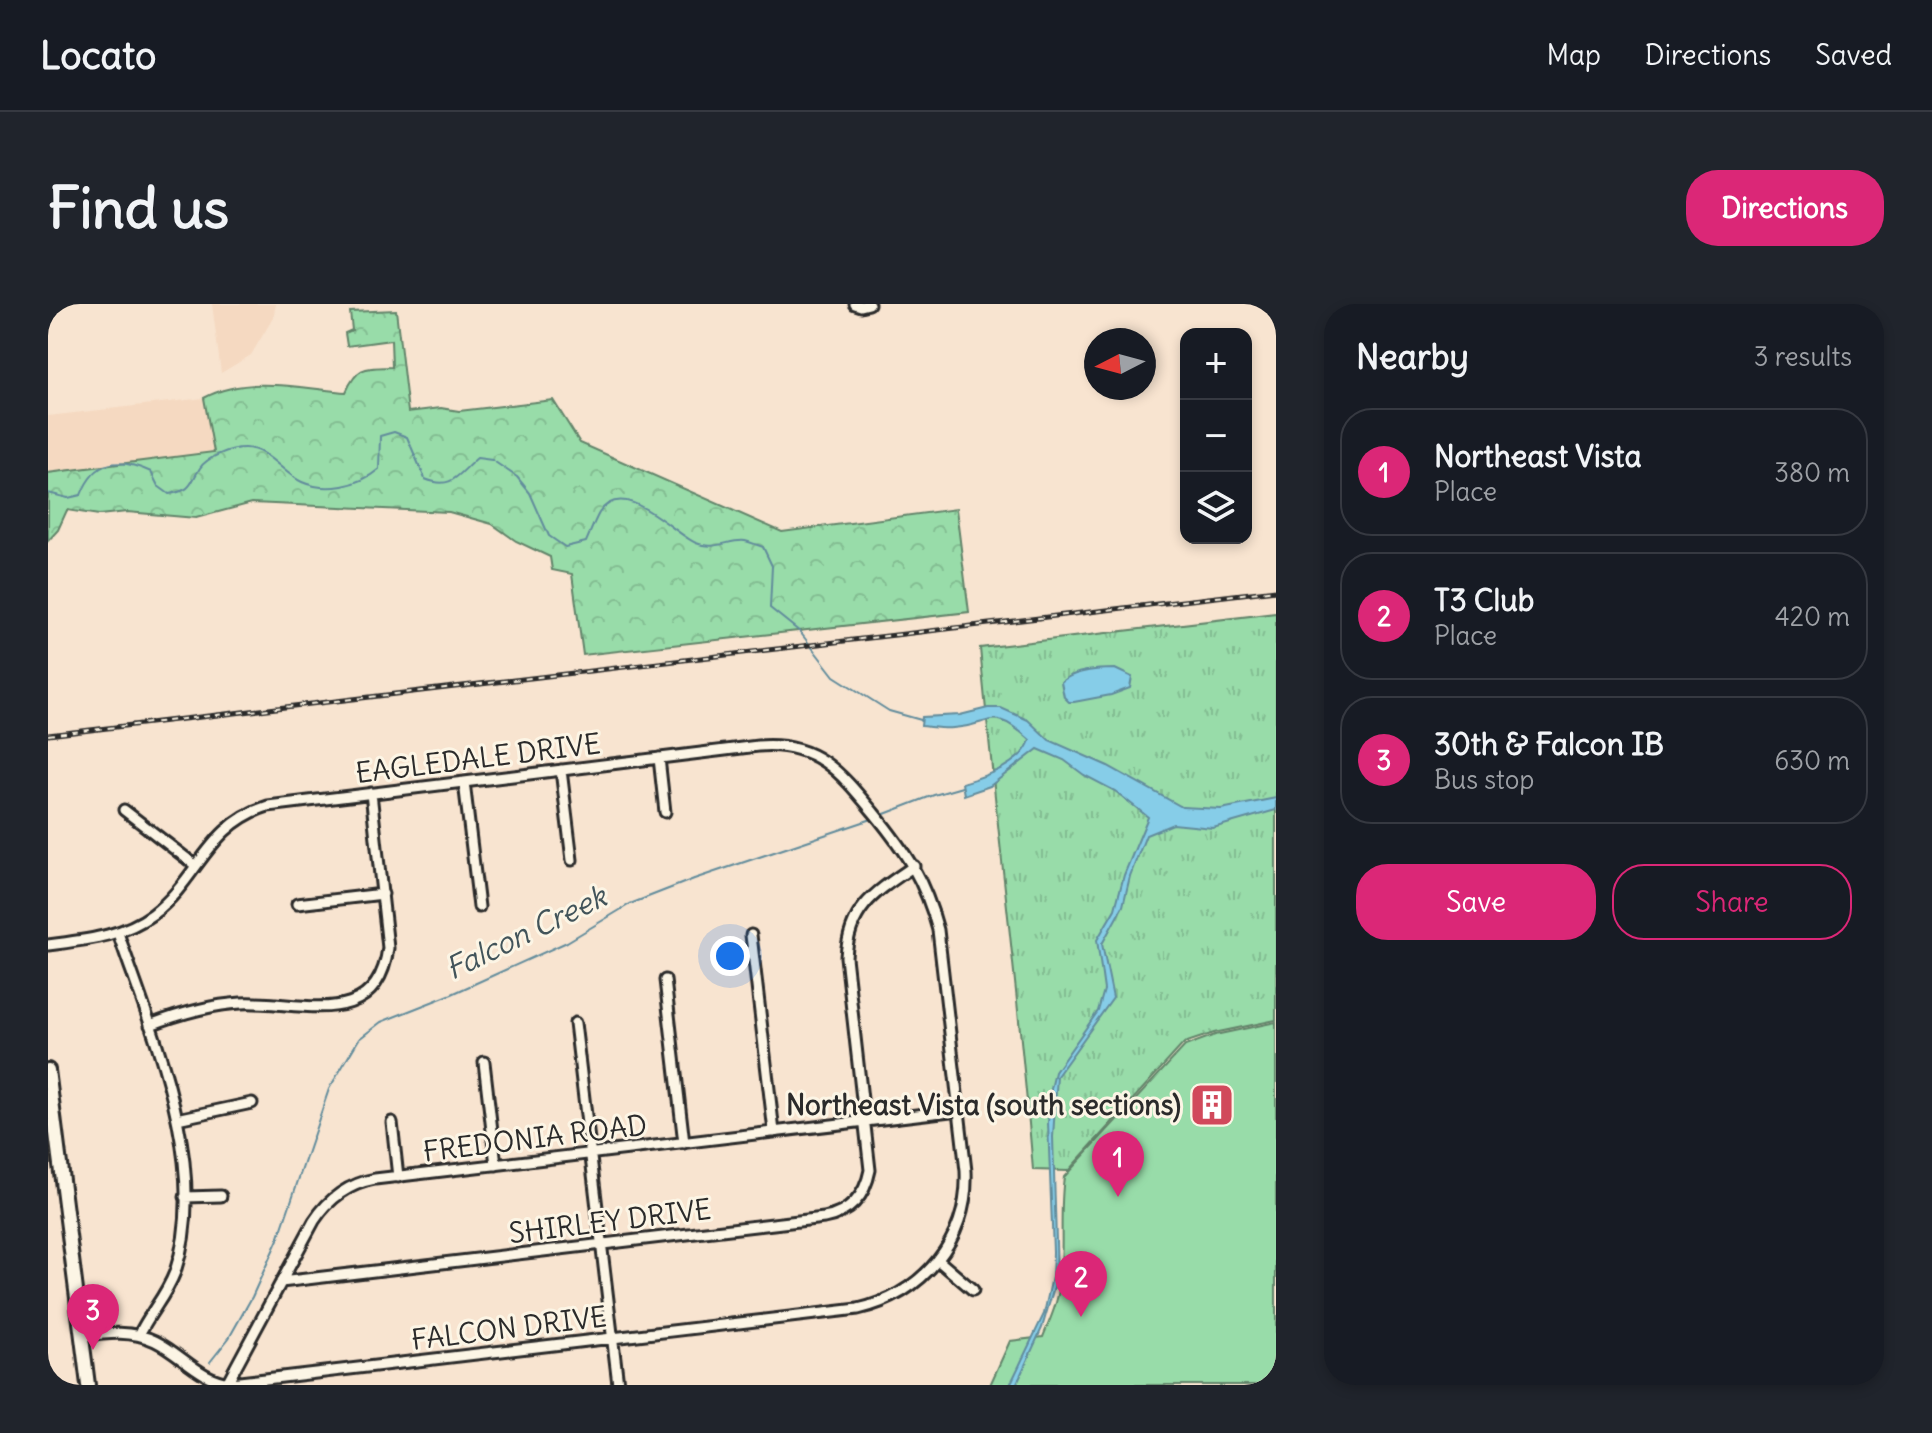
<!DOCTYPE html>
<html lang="en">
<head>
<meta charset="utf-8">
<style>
  :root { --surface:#171b24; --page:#20242c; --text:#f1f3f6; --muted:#9ea1a6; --line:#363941; --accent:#db2777 }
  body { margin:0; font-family:Delius,sans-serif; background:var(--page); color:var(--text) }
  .controls { position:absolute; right:24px; top:24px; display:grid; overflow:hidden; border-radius:16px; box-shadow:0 4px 12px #0003 }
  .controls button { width:72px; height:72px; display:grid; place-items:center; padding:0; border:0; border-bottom:2px solid var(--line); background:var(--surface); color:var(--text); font:40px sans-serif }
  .compass { position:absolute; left:1036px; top:24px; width:72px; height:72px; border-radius:50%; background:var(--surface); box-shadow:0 4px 12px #0003; rotate:264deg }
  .you { position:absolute; left:682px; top:652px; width:28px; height:28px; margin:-20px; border:6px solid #fff; border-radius:50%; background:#1a73e8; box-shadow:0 0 0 12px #1a73e833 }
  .badge { display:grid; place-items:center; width:52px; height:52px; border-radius:50%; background:var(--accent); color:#fff; font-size:26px; font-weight:700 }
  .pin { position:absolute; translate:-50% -66px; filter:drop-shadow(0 2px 4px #0008) }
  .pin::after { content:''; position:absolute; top:42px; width:28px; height:24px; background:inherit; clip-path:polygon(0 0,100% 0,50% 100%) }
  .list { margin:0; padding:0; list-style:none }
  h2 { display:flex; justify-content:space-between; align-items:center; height:104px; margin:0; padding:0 32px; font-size:34px }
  h2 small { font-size:26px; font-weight:400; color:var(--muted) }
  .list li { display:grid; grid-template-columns:52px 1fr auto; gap:24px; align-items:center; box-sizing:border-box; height:128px; margin:0 16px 16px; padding:0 16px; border:2px solid var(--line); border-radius:32px }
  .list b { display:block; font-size:30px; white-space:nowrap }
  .list p { margin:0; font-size:26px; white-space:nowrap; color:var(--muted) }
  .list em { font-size:26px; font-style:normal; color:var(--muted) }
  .actions { display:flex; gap:16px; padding:24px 32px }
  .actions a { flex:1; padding:18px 0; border:2px solid var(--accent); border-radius:32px; text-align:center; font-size:28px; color:var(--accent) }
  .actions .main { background:var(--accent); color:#fff }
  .icon { flex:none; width:44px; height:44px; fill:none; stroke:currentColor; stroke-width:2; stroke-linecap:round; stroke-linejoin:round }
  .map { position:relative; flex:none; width:1228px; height:1081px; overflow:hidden; border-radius:32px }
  header { display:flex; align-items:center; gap:48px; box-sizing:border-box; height:112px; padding:0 40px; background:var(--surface); border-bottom:2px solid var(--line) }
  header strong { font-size:38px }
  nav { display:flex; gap:44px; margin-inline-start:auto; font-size:28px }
  .intro { display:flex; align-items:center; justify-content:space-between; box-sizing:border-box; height:192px; padding:0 48px }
  h1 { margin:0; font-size:56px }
  .button { padding:20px 36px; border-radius:32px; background:var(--accent); color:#fff; font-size:28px; font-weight:700 }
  main { display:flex; gap:48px; padding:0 48px }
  aside { flex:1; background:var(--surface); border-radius:32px; box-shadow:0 4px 12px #0003 }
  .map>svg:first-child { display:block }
  .built { fill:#f5d9c1 }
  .grass { fill:url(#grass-tufts); stroke:#62846a; stroke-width:2 }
  .forest { fill:url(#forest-crowns); stroke:#62846a; stroke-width:2 }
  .pitch { fill:#98dca9; stroke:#62846a; stroke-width:2 }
  .water { fill:#86cde8; stroke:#628c9c; stroke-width:2 }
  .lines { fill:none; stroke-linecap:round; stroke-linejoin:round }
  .stream { stroke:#628c9c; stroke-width:2 }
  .minor-casing { stroke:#2b2b2b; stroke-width:15 }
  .secondary-casing { stroke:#2b2b2b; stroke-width:18 }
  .minor { stroke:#fcf5e5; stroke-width:9 }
  .secondary { stroke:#fcf5e5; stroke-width:12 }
  .rail-casing { stroke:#2b2b2b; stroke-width:5 }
  .rail { stroke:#fcf5e5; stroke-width:2; stroke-dasharray:6; stroke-linecap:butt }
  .labels { text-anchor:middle; stroke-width:6; stroke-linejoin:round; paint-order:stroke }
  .street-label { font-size:28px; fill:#2b2b2b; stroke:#fcf5e5 }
  .poi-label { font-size:28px; font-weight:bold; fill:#2b2b2b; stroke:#fcf5e5; text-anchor:end }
  .water-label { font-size:30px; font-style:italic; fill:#42545a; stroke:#fcf5e5 }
</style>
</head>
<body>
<header>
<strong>Locato</strong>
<nav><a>Map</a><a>Directions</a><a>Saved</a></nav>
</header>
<div class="intro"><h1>Find us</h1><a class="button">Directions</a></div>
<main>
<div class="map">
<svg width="1228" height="1081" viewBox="0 0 1228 1081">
  <defs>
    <pattern id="grass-tufts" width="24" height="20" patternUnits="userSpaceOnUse" patternTransform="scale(2)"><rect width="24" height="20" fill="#98dca9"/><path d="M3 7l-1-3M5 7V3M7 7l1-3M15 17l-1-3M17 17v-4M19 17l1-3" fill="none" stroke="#83bd92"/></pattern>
    <pattern id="forest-crowns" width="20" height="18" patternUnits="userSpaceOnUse" patternTransform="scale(2)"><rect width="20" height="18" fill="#98dca9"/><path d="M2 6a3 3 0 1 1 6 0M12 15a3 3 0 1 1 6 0" fill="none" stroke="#83bd92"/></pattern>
  </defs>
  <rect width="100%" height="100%" fill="#f8e4d0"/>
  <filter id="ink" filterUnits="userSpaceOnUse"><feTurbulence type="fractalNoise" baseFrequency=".0125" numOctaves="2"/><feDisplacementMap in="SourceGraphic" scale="16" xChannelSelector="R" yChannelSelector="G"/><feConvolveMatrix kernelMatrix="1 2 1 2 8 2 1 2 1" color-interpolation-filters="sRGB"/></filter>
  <g filter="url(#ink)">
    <path class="built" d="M 164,0 L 228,0 L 225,14 L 203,51 L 173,69 Z
      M 156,94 L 167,148 L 0,169 L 0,112 Z"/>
    <path class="grass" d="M 1228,309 L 1228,716 L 1166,729 L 1136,739 L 1020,867 L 985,866 C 971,692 948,519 932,344 Z"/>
    <path class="forest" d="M 348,6 L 360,108 L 393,104 L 411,107 L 505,96 L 532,139 L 734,228 L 908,205 L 921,308 L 535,351 L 524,270 L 504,266 L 502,253 L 468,237 L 444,220 L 401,208 L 204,199 L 148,214 L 79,208 L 51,211 L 19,206 L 10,226 L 0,237 L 0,169 L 166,148 L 156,94 C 198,71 253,84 298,88 C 310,61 318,64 344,63 L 343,36 L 299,42 L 297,29 L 304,26 L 302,8 Z"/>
    <path class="pitch" d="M 1228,718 L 1228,1081 L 942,1081 L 962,1037 L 995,1033 C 1002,1016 1010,998 1012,979 C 1016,944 1011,908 1016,873 L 1137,742 L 1167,731 Z"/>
    <path class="water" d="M 1067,365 L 1084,373 L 1082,384 L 1063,391 L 1026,398 L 1021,398 L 1016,393 L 1013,378 C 1026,366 1050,365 1067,365 Z
      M 940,404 L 953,404 L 980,416 L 1001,436 L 1060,462 L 1134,503 L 1173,505 L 1228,494 L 1228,506 L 1165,524 L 1125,520 L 1098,531 L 1082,572 L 1075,602 L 1054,640 L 1065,694 L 1009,772 L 1005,833 L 1009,973 L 994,1024 L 968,1081 L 962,1081 L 996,1010 L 1004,973 L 1005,948 L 1000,818 L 1003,785 L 1007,768 L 1050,707 L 1056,686 L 1049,636 L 1067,605 L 1076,571 L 1100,513 L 1067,487 L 1036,471 L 1016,456 L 990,445 L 942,482 L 916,491 L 914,479 C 937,472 974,461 982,436 C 943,401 946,421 905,424 C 895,425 884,423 873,422 L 874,413 L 912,411 Z"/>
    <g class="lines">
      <path class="stream" d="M 0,189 L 20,194 L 33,191 C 47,155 71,153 103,168 L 110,182 L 121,190 C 145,186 141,181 152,164 C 159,153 183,144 196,144 C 220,144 234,169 254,178 C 279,189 311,182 331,165 L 332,132 L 346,128 L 359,133 L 377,175 C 405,186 409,171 429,154 L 444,156 L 469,173 L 482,189 L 501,232 L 517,243 L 538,238 C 542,229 546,218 551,209 C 576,172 623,228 648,239 C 667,247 682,235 697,237 C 702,238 709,241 715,243 L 724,262 L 722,304 L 752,328 L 786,372 L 841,407 L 873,416
        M 834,511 L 886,491 L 914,483
        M 162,1058 L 181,1034 L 204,993 L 231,933 L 281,785 L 311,735 L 333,718 L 404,690 L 519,638 L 582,600 L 646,575 L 824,515"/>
      <g class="minor-casing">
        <path id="minor" d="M 807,0 L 813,2 L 821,0
          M 611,454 L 617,508
          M 513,466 L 524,556
          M 416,478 L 431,603
          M 76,506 L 147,561
          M 249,600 L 335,590
          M 70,629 C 104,728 163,863 127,968 C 118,992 102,1008 91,1031
          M 703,631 L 726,828
          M 0,641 C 37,636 74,633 105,610 C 151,575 159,521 220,502 L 710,442 C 768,437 793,469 826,509 C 858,548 877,577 890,626 L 918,867 C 921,936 875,990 810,1005 L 183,1079 C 152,1076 134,1050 107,1037 C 83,1026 60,1029 34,1032
          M 617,676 L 636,839
          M 527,719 L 570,1080
          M 102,721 C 131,710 161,701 193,699 C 250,696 329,729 340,644 L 323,489
          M 436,758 L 448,861
          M 129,815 L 204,799
          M 344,818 L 350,873
          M 137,893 L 173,892
          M 891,957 L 925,986
          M 233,978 L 776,914 C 802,909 817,892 822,866 L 798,653 C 801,603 828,588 866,562
          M 179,1079 L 266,917 C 281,894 300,880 327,875 L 911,806"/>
      </g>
      <g class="secondary-casing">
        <path id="secondary" d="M 0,766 L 40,1081"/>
      </g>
      <use href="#minor" class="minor"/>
      <use href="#secondary" class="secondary"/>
      <g class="rail-casing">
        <path id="rail" d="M 0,431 L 1228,286"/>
      </g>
      <use href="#rail" class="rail"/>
    </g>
  </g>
  <defs>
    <g id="building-square" transform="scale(2.3)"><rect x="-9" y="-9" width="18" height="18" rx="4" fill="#d1495b" stroke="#fcf5e5"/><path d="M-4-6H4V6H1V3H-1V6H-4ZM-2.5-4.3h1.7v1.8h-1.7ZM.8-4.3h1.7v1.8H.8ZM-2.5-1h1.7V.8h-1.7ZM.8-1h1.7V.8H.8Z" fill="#fff"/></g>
  </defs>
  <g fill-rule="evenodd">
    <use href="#building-square" x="1164" y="801"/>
  </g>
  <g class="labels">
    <g class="street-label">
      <text transform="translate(430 454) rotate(-7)" y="10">EAGLEDALE DRIVE</text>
      <text transform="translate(487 834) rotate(-7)" y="10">FREDONIA ROAD</text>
      <text transform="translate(562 917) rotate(-7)" y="10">SHIRLEY DRIVE</text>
      <text transform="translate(461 1024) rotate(-7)" y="10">FALCON DRIVE</text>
    </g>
    <g class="poi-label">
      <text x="1133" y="811">Northeast Vista (south sections)</text>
    </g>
    <g class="water-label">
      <text transform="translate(478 629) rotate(-26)" y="10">Falcon Creek</text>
    </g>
  </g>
</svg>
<div class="controls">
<button>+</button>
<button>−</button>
<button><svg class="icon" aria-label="layers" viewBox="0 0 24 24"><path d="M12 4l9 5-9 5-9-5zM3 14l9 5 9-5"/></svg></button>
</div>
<svg class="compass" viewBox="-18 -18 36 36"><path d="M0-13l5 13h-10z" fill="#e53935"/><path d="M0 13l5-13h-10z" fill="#9ea1a6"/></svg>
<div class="you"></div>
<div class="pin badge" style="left:1070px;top:893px">1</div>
<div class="pin badge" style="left:1033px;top:1013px">2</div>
<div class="pin badge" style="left:45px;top:1046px">3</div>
</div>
<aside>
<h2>Nearby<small>3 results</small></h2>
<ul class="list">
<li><span class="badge">1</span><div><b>Northeast Vista</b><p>Place</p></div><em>380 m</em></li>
<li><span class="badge">2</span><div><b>T3 Club</b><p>Place</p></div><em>420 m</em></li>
<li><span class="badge">3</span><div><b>30th &amp; Falcon IB</b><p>Bus stop</p></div><em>630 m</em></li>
</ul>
<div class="actions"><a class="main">Save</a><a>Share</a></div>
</aside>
</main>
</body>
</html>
